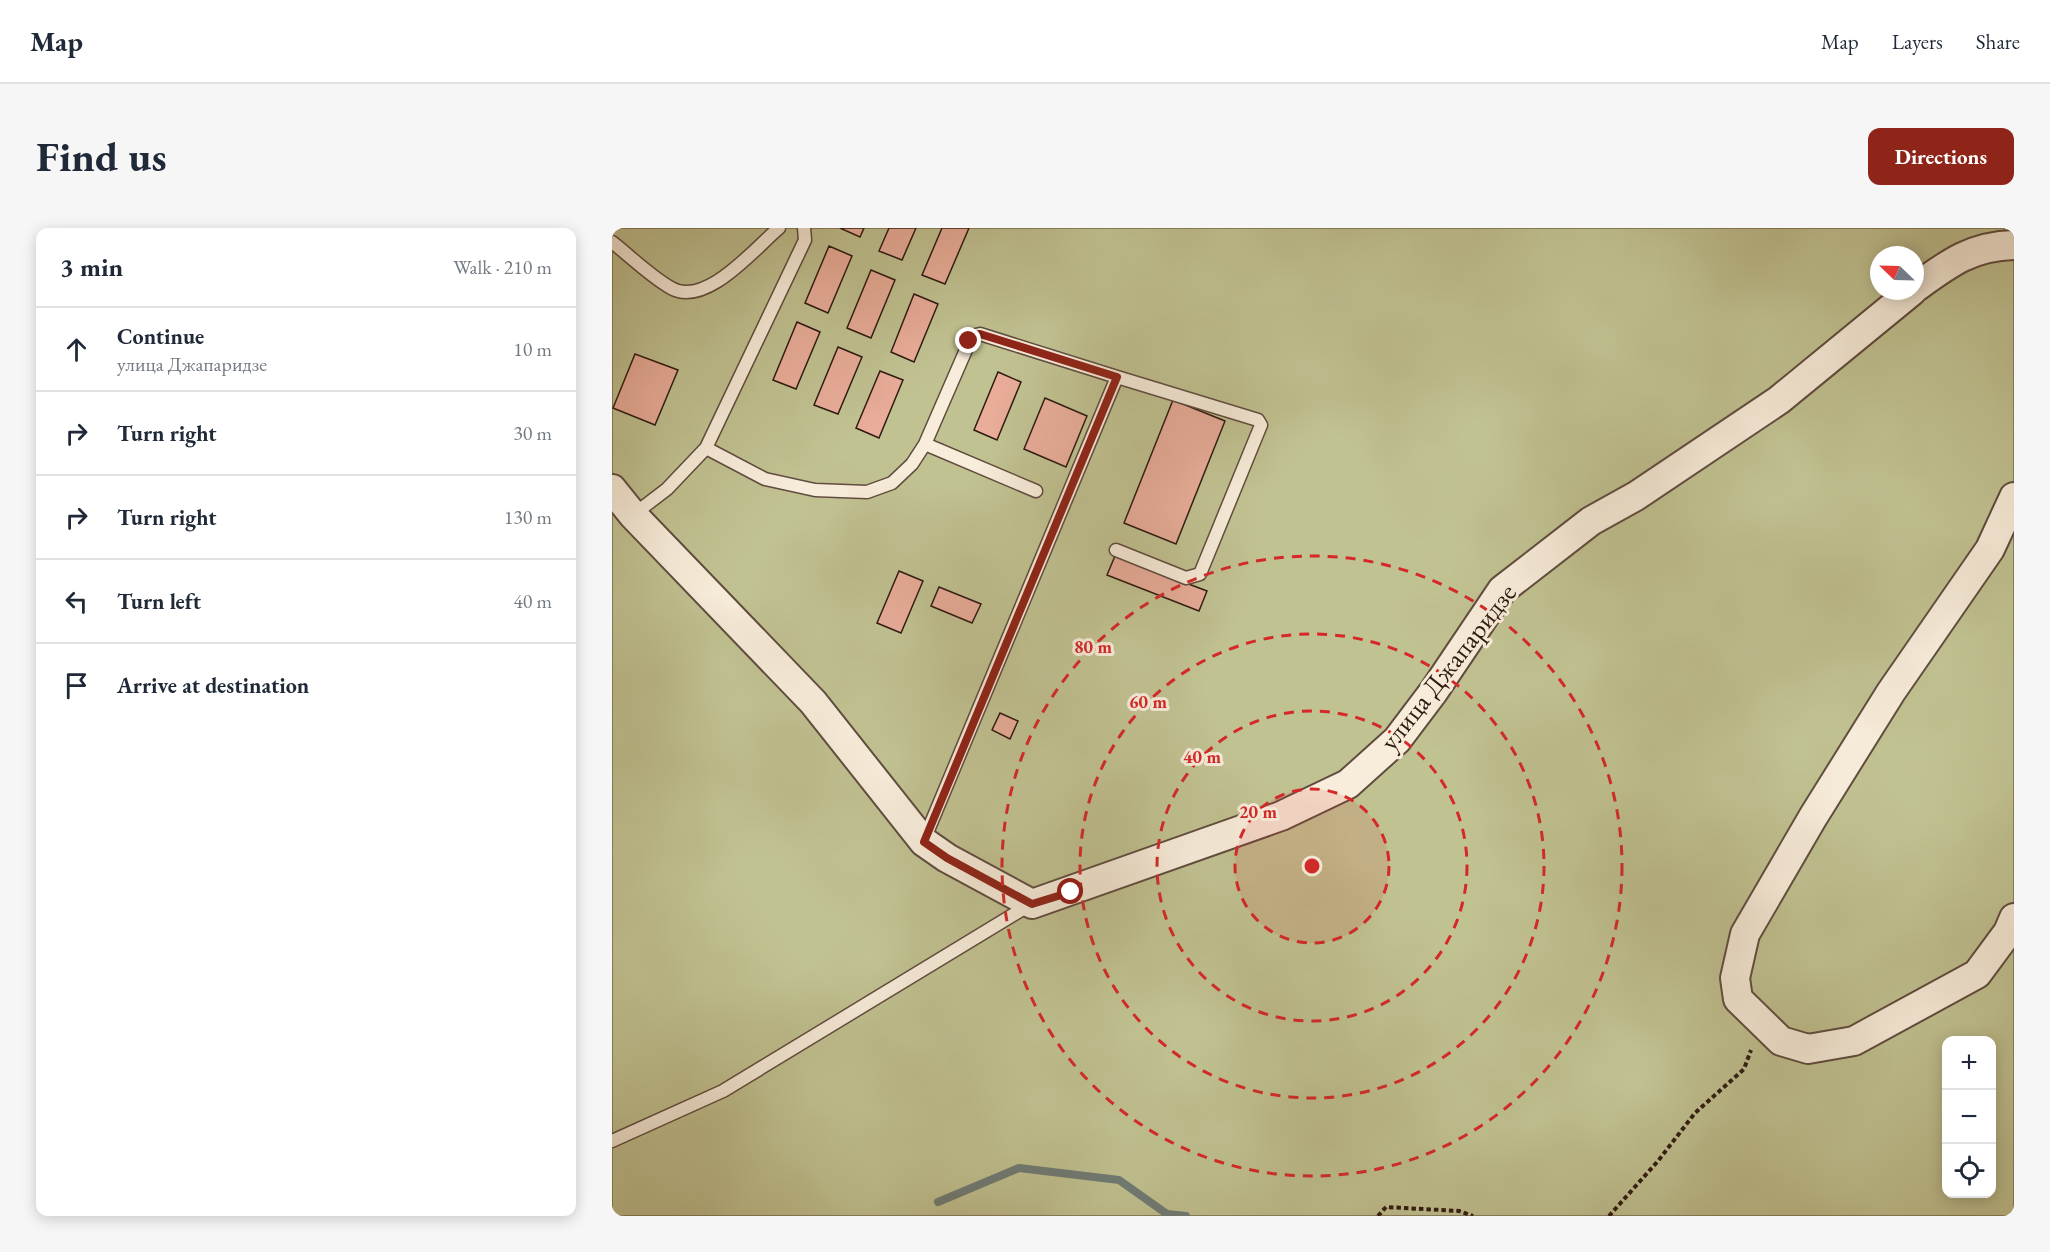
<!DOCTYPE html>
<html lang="en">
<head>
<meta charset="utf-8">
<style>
  :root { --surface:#fff; --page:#f6f6f7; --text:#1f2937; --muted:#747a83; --line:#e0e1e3; --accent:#8f2418 }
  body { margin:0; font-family:"EB Garamond",serif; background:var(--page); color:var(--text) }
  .controls { position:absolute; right:18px; bottom:18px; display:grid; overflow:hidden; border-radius:12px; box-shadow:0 3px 15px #0003 }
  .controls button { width:54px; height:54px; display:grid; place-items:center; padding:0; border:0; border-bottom:2px solid var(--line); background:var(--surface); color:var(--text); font:30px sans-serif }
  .compass { position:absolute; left:1258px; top:18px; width:54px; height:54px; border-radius:50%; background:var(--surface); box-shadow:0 3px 15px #0003; rotate:293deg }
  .stop { position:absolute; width:18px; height:18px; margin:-14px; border:4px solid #8f2418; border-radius:50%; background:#fff }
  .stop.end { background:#8f2418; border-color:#fff; box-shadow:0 2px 6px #0008 }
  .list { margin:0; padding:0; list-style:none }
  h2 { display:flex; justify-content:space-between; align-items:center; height:78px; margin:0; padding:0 24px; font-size:26px }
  h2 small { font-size:20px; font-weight:400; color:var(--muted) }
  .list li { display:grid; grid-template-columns:39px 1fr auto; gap:18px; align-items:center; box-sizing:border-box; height:84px; padding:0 24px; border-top:2px solid var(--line) }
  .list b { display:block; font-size:22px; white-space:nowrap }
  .list p { margin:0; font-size:20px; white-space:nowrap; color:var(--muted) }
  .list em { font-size:20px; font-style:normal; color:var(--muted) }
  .icon { flex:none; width:33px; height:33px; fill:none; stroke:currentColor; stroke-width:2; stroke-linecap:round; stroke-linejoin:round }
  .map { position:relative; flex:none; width:1402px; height:988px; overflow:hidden; border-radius:12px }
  header { display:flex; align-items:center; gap:36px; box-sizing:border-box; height:84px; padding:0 30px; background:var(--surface); border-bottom:2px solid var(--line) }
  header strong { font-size:28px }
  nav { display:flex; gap:33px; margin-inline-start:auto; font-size:21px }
  .intro { display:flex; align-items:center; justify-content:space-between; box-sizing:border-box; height:144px; padding:0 36px }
  h1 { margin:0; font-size:42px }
  .button { padding:15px 27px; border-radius:12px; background:var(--accent); color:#fff; font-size:21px; font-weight:700 }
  main { display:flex; gap:36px; padding:0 36px }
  aside { flex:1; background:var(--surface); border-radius:12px; box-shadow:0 3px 15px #0003 }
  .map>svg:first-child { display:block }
  .green { fill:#c1c292; stroke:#786e52; stroke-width:1.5; fill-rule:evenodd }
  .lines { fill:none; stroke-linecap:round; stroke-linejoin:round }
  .stream { stroke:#707c76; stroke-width:8 }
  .building { fill:#e9ad9a; stroke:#2e1a11; stroke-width:1.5 }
  .service-casing { stroke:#604c3f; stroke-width:15 }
  .tertiary-casing { stroke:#604c3f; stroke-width:32 }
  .path { stroke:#2e1a11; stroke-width:4; stroke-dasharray:4.5 3; stroke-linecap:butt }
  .service { stroke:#f8eddb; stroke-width:12 }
  .tertiary { stroke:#f8eddb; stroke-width:28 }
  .route { stroke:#8f2418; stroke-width:8 }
  .ring { fill:none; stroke:#d62828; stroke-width:3; stroke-dasharray:10 8 }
  .labels { text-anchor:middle; stroke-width:6; stroke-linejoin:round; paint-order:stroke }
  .street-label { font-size:27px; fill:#2e1a11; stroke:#f8eddb }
  .centre { fill:#d62828; stroke:#f8eddb; stroke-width:3 }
  .ring-label { font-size:18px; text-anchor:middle; font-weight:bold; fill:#d62828; stroke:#f8eddb; stroke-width:6; stroke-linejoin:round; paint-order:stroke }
</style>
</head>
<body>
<header>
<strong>Map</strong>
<nav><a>Map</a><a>Layers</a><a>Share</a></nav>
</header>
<div class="intro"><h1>Find us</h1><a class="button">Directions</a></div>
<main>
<aside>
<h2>3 min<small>Walk · 210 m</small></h2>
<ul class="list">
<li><svg class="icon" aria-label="ahead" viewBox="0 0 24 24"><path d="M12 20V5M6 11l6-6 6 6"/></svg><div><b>Continue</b><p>улица Джапаридзе</p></div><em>10 m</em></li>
<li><svg class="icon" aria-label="right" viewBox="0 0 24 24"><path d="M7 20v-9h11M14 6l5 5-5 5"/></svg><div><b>Turn right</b></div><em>30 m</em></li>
<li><svg class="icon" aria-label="right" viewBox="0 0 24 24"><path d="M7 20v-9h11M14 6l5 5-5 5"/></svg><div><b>Turn right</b></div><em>130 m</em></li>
<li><svg class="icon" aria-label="left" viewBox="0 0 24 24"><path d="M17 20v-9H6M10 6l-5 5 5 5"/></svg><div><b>Turn left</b></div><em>40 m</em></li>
<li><svg class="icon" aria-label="arrive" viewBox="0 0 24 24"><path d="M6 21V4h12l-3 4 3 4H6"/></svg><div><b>Arrive at destination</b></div></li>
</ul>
</aside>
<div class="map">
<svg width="1402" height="988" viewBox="0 0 1402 988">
  <rect width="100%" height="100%" fill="#f4e4c8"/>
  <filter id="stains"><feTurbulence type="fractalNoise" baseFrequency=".00333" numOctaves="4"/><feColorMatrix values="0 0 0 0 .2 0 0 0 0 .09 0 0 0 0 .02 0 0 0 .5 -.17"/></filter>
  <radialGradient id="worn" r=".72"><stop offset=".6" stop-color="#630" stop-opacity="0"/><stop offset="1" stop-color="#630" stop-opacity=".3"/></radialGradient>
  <path class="green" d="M 0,0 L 1392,0 L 1402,25 L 1402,988 L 0,988 ZM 1267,27 L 1303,27 L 1303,63 L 1267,63 ZM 1334,812 L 1380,812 L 1380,966 L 1334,966 Z"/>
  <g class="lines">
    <path class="stream" d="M 326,974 L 407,940 L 507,952 L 555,986 L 574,988"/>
  </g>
  <path class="building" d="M 228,0 L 252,0 L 248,9 Z
    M 277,0 L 304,0 L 290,32 L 267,23 Z
    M 330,0 L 357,0 L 333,56 L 310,47 Z
    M 217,18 L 240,28 L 216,85 L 193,75 Z
    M 259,42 L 283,52 L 259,110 L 235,100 Z
    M 302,66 L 326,76 L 302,134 L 279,124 Z
    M 185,94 L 208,104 L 184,161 L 161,152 Z
    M 226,119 L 250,129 L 226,186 L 202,177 Z
    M 23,126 L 66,142 L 43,197 L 1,180 Z
    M 268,143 L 291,152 L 267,210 L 244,200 Z
    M 386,144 L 409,154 L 385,212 L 362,202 Z
    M 433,170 L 475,188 L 454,239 L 412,221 Z
    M 561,172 L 613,193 L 564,316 L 512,295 Z
    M 503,328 L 595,363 L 587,383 L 495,347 Z
    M 287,343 L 311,353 L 289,405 L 265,395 Z
    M 327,359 L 369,376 L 360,395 L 319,378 Z
    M 388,485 L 406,493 L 398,511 L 380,502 Z"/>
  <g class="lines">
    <g class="service-casing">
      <path id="service" d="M 0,14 C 19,29 38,48 59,60 C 94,80 143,20 167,0
        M 313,216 L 424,263
        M 94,220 L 153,251 L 203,262 L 255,264 L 280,255 L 300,236 L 313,216 L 360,108 L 368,106 L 505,149
        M 21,287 L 55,261 L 94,220 L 193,12 L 192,0
        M 312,612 L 505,149 L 646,192 L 649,197 L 588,346 L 574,350 L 504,322
        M 0,913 L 111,863 L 419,676"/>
    </g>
    <g class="tertiary-casing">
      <path id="tertiary" d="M 1303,60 C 1336,36 1359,18 1402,17
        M 0,261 L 21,287 L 201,474 L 312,614 L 335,630 L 420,676 L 669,588 L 736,556 L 785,512 L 822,463 L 890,362 L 979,293 L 1024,268 L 1167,172 L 1300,63
        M 1402,269 L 1378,321 L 1279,464 L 1201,589 L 1133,706 L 1123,750 L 1126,771 L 1169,813 L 1196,821 L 1242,813 L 1365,746 L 1396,704 L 1402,690"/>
    </g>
    <path class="path" d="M 766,988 L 774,979 L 847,983 L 861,988
      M 997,988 L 1046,933 L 1083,885 L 1132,841 L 1139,822"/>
    <use href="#service" class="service"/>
    <use href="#tertiary" class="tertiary"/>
  </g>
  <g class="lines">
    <path class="route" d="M 357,113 L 360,108 L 368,106 L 505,149 L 312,614 L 335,630 L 420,676 L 459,664"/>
  </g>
  <circle cx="700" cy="638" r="77" fill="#d62828" fill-opacity=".12"/>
  <g class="ring">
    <circle cx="700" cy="638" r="77"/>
    <circle cx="700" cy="638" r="155"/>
    <circle cx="700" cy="638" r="232"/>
    <circle cx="700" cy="638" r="310"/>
  </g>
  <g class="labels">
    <g class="street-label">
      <text transform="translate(836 439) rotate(-52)" y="9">улица Джапаридзе</text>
    </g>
  </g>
  <circle cx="700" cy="638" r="9" class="centre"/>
  <g class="ring-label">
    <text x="481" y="425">80 m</text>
    <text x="536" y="480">60 m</text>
    <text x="590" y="535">40 m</text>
    <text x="646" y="590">20 m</text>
  </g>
  <rect width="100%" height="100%" filter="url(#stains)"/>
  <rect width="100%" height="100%" fill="url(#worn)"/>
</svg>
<div class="controls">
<button>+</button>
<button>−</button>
<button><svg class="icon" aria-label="locate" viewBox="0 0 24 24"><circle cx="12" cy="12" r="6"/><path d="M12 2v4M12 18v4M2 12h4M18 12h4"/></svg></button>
</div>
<svg class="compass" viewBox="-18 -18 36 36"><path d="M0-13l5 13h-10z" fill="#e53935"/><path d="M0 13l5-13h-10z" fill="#747a83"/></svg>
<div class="stop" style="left:459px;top:664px"></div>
<div class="stop end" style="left:357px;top:113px"></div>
</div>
</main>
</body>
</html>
